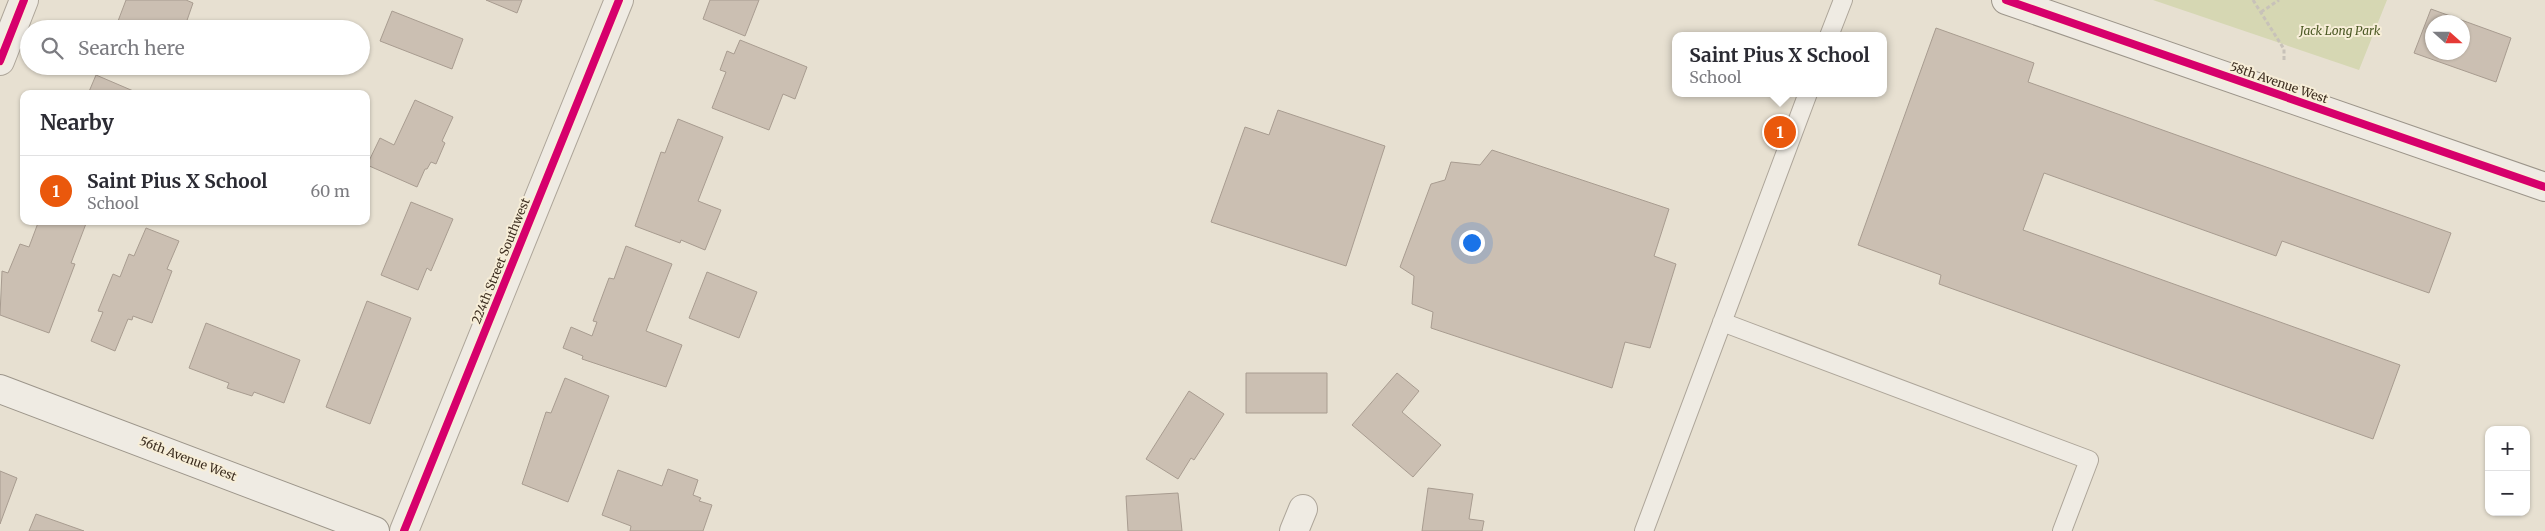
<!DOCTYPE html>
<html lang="en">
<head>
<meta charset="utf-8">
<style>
  :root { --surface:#fff; --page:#f7f7f7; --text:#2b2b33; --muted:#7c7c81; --line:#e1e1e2; --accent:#ea580c }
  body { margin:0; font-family:Merriweather,serif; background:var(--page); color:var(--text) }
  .controls { position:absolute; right:15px; bottom:15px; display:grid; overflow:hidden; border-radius:10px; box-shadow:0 1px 4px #0004 }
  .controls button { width:45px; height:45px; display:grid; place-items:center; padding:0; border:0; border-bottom:1px solid var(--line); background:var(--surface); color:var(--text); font:25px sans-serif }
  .compass { position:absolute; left:2425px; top:15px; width:45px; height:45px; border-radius:50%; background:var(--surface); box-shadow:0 1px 4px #0004; rotate:111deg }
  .you { position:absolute; left:1471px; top:242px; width:18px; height:18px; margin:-12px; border:4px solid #fff; border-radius:50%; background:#1a73e8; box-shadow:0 0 0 8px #1a73e833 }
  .badge { display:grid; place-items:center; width:32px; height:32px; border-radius:50%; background:var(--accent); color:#fff; font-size:16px; font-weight:700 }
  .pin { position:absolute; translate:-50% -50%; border:2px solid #fff; box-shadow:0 1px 5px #0006 }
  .popup { position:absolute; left:1672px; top:32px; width:215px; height:65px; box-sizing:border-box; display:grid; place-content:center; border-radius:10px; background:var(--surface); filter:drop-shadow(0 1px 4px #0005); font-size:16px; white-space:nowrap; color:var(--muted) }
  .popup b { font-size:19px; color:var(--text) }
  .popup::after { content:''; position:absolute; left:50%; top:100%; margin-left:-10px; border:10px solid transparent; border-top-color:var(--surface) }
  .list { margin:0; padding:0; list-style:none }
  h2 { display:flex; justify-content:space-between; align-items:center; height:65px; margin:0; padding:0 20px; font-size:21px }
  h2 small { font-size:16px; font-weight:400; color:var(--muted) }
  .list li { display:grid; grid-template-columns:32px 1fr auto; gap:15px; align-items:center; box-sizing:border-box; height:70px; padding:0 20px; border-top:1px solid var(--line) }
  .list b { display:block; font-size:19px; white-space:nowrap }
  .list p { margin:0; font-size:16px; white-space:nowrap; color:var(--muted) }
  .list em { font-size:16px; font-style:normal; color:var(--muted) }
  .icon { flex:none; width:28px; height:28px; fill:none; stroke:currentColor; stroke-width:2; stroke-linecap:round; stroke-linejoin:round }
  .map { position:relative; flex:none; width:2545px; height:531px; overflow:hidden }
  .search { position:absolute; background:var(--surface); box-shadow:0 1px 4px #0004; left:20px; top:20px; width:350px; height:55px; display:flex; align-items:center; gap:12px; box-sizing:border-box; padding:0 18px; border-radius:28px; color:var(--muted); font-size:19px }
  .panel { position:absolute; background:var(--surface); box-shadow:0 1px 4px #0004; left:20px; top:90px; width:350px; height:135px; border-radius:10px }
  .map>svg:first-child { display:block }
  .green { fill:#d6d7b3 }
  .building { fill:#cbbfb2; stroke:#a89c90; fill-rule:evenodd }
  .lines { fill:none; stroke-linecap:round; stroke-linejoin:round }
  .lane-casing { stroke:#ada599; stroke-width:20 }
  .street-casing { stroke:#ada599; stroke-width:30 }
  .secondary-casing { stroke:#9c958a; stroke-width:30 }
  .path { stroke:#c8c2b9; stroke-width:3; stroke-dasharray:4 2.5; stroke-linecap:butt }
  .lane { stroke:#efebe3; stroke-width:18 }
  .street { stroke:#efebe3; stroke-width:28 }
  .secondary { stroke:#efebe3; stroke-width:28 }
  .cycleway-casing { stroke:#f7eed8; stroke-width:11 }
  .cycleway { stroke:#d6006c; stroke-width:8 }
  .labels { text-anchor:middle; stroke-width:4; stroke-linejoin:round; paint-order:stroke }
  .park-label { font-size:12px; font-style:italic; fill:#4d5a26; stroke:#f7eed8 }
  .street-label { font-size:12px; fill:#3d2e20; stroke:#f7eed8 }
</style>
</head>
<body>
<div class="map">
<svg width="2545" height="531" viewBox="0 0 2545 531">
  <rect width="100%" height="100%" fill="#e7e0d1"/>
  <path class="green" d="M 2153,0 L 2387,0 L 2359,70 Z"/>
  <path class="building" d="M 126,0 L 186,0 L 193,3 L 184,29 L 166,24 L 164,29 L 115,29 Z
    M 486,0 L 522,0 L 517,13 Z
    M 710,0 L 759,0 L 745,36 L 703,19 Z
    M 2431,9 L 2511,38 L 2496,82 L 2414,53 ZM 2432,22 L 2462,22 L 2462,52 L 2432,52 Z
    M 392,11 L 463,39 L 452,69 L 380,41 Z
    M 1936,28 L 2034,63 L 2028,82 L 2451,233 L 2429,293 L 2282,241 L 2276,256 L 2044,173 L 2023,230 L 2400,365 L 2373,439 L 1939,284 L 1941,275 L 1858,245 Z
    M 740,40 L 807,67 L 795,99 L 783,94 L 769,130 L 712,108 L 726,72 L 720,70 L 727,51 L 734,54 Z
    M 96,75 L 138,93 L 138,94 L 88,94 Z
    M 415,100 L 453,117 L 442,141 L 445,143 L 436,164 L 431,162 L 427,169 L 425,169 L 417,187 L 367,165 L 380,138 L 394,145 Z
    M 1278,110 L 1385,146 L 1346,266 L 1211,222 L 1245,127 L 1269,135 Z
    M 678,119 L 723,137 L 698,201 L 721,210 L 705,250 L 681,240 L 680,243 L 635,226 L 661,152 L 665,153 Z
    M 1492,150 L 1669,209 L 1654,256 L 1676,264 L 1650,348 L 1625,342 L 1612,388 L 1431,328 L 1433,312 L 1412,304 L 1414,276 L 1400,267 L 1431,184 L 1445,180 L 1451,162 L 1480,165 Z
    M 411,202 L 453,219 L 431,271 L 427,268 L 418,290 L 381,275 Z
    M 34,221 L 87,221 L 71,263 L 75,264 L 49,333 L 0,315 L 2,271 L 8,273 L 20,244 L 29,247 L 38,223 Z
    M 146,228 L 179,241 L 167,269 L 172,271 L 152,323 L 133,316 L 132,320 L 128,319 L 115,351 L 91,341 L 103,312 L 98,311 L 113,274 L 120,277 L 129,254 L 134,256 Z
    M 626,246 L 672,264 L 646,331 L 682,345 L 666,387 L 582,359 L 583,356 L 563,348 L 571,327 L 592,336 L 597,322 L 593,321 L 609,278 L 614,279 Z
    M 707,272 L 757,292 L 739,338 L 689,318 Z
    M 367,301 L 411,318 L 370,424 L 326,407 Z
    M 206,323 L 300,360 L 284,403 L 254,392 L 252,396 L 227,388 L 229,383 L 189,368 Z
    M 1246,373 L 1327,373 L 1327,413 L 1246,413 Z
    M 1397,373 L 1419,391 L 1402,412 L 1441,445 L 1413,477 L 1352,425 Z
    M 565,378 L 609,396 L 568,502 L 522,484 L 546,412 L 551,413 Z
    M 1189,391 L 1224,414 L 1194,460 L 1191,458 L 1178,479 L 1146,459 Z
    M 668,469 L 698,480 L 693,495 L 701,498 L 699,501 L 712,505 L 703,531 L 630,531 L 631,526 L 602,515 L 618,470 L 662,486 Z
    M 0,471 L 17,478 L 0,524 Z
    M 1428,488 L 1473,494 L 1469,519 L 1484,521 L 1482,531 L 1422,531 Z
    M 1178,493 L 1182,531 L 1128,531 L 1126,496 Z
    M 36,514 L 84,531 L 29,531 Z"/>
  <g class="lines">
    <g class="lane-casing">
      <path id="lane" d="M 1829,36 L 1843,0
        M 1722,322 L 2089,460 L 2062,531
        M 1644,531 L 1808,93"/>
    </g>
    <g class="street-casing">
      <path id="street" d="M 0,61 L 24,0
        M 404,531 L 619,0
        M 1294,531 L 1303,509"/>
    </g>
    <g class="secondary-casing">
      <path id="secondary" d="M 2006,0 L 2545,187
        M 0,389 L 375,531"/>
    </g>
    <path class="path" d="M 2253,0 L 2284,49 L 2284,62
      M 2261,12 L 2279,0"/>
    <use href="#lane" class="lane"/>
    <use href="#street" class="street"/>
    <use href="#secondary" class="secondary"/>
    <g class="cycleway-casing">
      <path id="cycleway" d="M 2006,0 L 2545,187
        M 0,61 L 24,0
        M 404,531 L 619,0"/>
    </g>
    <use href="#cycleway" class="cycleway"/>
  </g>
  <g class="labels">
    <g class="park-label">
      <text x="2340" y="35">Jack Long Park</text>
    </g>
    <g class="street-label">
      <text transform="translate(2279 83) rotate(19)" y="4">58th Avenue West</text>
      <text transform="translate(501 261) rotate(-68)" y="4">224th Street Southwest</text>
      <text transform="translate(188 459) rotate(21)" y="4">56th Avenue West</text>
    </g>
  </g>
</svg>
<div class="controls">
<button>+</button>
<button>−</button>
</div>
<svg class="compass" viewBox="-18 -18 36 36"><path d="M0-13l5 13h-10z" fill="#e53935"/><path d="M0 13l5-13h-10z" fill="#7c7c81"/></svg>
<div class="you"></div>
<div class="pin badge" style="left:1780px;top:132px">1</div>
<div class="popup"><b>Saint Pius X School</b>School</div>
<div class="search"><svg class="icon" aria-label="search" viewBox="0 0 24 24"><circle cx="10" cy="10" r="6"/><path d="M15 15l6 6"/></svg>Search here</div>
<section class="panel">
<h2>Nearby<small></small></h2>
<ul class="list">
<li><span class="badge">1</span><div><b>Saint Pius X School</b><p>School</p></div><em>60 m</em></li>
</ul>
</section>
</div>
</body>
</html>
